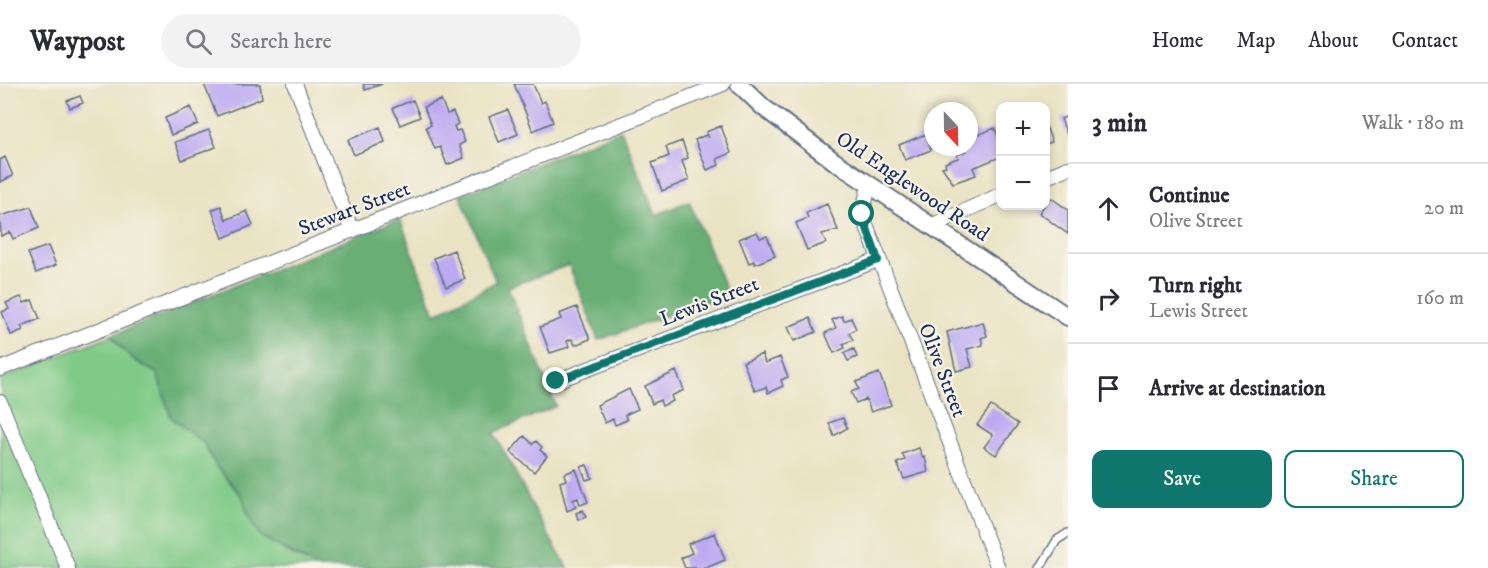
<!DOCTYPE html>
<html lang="en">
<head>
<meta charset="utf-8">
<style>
  :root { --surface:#fff; --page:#f2f2f3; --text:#2b2b33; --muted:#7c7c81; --line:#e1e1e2; --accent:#0f766e }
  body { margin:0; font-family:"IM FELL DW Pica",serif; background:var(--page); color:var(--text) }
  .controls { position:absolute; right:18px; top:18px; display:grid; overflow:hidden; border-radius:12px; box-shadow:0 3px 9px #0003 }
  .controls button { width:54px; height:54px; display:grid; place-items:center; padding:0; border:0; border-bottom:2px solid var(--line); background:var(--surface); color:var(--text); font:30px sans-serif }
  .compass { position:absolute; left:924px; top:18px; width:54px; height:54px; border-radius:50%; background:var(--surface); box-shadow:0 3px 9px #0003; rotate:158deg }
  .stop { position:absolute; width:18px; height:18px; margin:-14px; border:4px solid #0f766e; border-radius:50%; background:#fff }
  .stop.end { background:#0f766e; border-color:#fff; box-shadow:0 2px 6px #0008 }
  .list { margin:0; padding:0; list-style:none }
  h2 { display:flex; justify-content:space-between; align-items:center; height:78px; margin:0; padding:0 24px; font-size:26px }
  h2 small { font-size:20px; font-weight:400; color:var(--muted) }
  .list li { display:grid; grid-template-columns:39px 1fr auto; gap:18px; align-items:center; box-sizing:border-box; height:90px; padding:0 24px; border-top:2px solid var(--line) }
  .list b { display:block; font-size:22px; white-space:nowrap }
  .list p { margin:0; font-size:20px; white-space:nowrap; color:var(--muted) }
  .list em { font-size:20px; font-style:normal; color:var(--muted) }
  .actions { display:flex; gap:12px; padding:18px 24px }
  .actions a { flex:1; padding:14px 0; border:2px solid var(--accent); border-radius:12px; text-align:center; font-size:21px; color:var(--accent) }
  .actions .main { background:var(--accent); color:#fff }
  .icon { flex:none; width:33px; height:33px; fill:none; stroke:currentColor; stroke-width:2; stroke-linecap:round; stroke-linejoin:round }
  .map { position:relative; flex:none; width:1068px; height:484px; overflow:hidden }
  header { display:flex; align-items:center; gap:36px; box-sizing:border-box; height:84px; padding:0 30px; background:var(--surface); border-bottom:2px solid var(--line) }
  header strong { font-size:28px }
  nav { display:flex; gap:33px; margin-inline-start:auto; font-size:21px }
  .search { width:420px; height:54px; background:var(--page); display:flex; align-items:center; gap:15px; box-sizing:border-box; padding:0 21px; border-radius:33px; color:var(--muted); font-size:22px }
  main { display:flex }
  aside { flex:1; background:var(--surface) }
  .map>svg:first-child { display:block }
  .green { fill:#80ca87; stroke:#4e7c72; stroke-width:1.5 }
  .forest { fill:#68ae74; stroke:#426e69; stroke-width:1.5 }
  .building { fill:#bba9f2 }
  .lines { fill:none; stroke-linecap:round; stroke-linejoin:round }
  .service-casing { stroke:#636e81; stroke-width:10 }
  .minor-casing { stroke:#636e81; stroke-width:16 }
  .tertiary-casing { stroke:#636e81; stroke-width:20 }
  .service { stroke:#fff; stroke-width:7 }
  .minor { stroke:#fff; stroke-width:14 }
  .tertiary { stroke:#fff; stroke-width:16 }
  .route { stroke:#0f766e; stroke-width:8 }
  .labels { text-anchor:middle; stroke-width:4.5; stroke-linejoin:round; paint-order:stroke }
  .street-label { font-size:21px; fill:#1b2f5e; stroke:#f7f3e8 }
</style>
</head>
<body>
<header>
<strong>Waypost</strong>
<div class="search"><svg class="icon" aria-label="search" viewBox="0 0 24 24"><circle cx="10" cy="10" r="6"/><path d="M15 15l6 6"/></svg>Search here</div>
<nav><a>Home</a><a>Map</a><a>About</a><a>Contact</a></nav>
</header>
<main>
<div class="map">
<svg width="1068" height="484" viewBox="0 0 1068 484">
  <rect width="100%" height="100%" fill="#f7f3e8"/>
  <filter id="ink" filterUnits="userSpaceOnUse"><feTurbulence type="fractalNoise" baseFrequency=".0167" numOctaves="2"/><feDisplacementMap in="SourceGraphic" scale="12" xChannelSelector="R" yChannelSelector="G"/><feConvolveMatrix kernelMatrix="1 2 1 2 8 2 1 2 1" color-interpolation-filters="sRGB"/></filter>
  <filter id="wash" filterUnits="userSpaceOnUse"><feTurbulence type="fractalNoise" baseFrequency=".008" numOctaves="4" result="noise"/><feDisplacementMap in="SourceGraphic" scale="24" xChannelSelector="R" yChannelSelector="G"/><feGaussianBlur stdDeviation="1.35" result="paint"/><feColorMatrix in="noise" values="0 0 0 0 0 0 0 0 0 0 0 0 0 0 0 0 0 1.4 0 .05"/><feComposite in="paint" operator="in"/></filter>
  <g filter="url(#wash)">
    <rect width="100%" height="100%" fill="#e9e3c3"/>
    <path class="green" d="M 112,251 C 123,269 138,280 157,289 L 171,333 L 204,360 L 216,382 L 242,412 L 250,436 L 286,468 L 319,484 L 0,484 L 1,295 Z"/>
    <path class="forest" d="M 621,46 L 656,131 L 689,117 L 728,210 L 598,256 L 569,181 L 508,203 L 556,322 L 493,349 C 520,393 540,441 568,484 L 319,484 L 261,453 L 250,436 L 242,412 L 216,382 L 204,360 L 171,333 L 157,289 C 138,280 123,269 112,251 L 400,135 L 435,230 L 496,198 L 460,111 Z"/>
    <g id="blocks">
      <path class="building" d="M 204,0 L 260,0 L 262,14 L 217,32 Z
        M 363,0 L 382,0 L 365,6 Z
        M 514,0 L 533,0 L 541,19 L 545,17 L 553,38 L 533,47 Z
        M 80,12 L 83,19 L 70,24 L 67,17 Z
        M 413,16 L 420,33 L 400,41 L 393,24 Z
        M 441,16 L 447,30 L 453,28 L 458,40 L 454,42 L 456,47 L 460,46 L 465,58 L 459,61 L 464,74 L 447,81 L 440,63 L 435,65 L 426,43 L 431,41 L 424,23 Z
        M 191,23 L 198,40 L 171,51 L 165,34 Z
        M 508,26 L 518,50 L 499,58 L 489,33 Z
        M 1068,32 L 1068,53 L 1061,35 Z
        M 721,42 L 731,69 L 717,75 L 719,81 L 707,86 L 695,56 L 706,51 L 709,54 L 706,48 Z
        M 1046,42 L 1052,58 L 1046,60 Z
        M 380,43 L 385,58 L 354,71 L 348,56 Z
        M 969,44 L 980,50 L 995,44 L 1000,58 L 1000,73 L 973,84 L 976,91 L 953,99 L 942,83 L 946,82 L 945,79 L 958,74 L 957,71 L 966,67 L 959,63 L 969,63 Z
        M 209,46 L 216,63 L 182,76 L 175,58 Z
        M 926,50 L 931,66 L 905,76 L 899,61 Z
        M 682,57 L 688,74 L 682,77 L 689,96 L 662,107 L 652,79 L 669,72 L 666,63 Z
        M 5,73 L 13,92 L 0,98 L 0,76 Z
        M 1050,113 L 1068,126 L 1068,150 L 1039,129 Z
        M 827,120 L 838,146 L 822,150 L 826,159 L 807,166 L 796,139 L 808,134 L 806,129 Z
        M 221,122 L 226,136 L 247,127 L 253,141 L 223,154 L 212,126 Z
        M 31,123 L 39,144 L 13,155 L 10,148 L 1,152 L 0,132 Z
        M 757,148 L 760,154 L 767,152 L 775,172 L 755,180 L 754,177 L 749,179 L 739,155 Z
        M 48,162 L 56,181 L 36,189 L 28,169 Z
        M 454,166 L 465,195 L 446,203 L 434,174 Z
        M 21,213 L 24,219 L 32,216 L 40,235 L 21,242 L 23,246 L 11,251 L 2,228 L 9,225 L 6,219 Z
        M 577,223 L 590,255 L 575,261 L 572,255 L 567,257 L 569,263 L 550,269 L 540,243 L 561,235 L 559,230 Z
        M 842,232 L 844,237 L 851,234 L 856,245 L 849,249 L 853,256 L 843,260 L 845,264 L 834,269 L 825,249 L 836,244 L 832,236 Z
        M 810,234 L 816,248 L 794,257 L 788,243 Z
        M 983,238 L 987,252 L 981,254 L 983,261 L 967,265 L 972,283 L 956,287 L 947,248 Z
        M 854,265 L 857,273 L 848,277 L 844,269 Z
        M 762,270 L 765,279 L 780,273 L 788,293 L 781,296 L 783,302 L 768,309 L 766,303 L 755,307 L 743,278 Z
        M 676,287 L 684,306 L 671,312 L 673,317 L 662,322 L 660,316 L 652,320 L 645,302 Z
        M 879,289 L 891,321 L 871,328 L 866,315 L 856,319 L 851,308 L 859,305 L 856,298 Z
        M 629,305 L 638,325 L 625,331 L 627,336 L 615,341 L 613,335 L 605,339 L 597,321 Z
        M 991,322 L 1018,340 L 996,371 L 984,363 L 993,351 L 977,341 Z
        M 843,334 L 847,344 L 834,352 L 829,339 Z
        M 524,352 L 533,360 L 536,357 L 542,363 L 540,366 L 547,372 L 534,388 L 510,368 Z
        M 919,364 L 923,374 L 925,373 L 928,388 L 904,395 L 897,379 L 905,376 L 902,370 Z
        M 587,381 L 592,394 L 586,396 L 581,383 Z
        M 576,385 L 588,418 L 580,421 L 578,414 L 573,416 L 576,423 L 567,427 L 560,398 L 566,396 L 564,390 Z
        M 583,426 L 586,433 L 578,436 L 576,429 Z
        M 715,449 L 725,476 L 706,484 L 685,484 L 681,474 L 692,469 L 688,460 Z"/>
    </g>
  </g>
  <g filter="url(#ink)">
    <use href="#blocks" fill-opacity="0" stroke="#636e81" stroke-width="1.5"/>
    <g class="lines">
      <g class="service-casing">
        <path id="service" d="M 1040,484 L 1057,456 L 1068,449"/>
      </g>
      <g class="minor-casing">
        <path id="minor" d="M 295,0 L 352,147
          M 1046,93 L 1068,84
          M 869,102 L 862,130 L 998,484
          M 931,142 L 1000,111
          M 0,285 L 723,0
          M 556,297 L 878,176
          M 0,318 L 68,484"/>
      </g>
      <g class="tertiary-casing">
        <path id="tertiary" d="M 739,0 L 763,23 L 834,77 L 1068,233"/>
      </g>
      <use href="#service" class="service"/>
      <use href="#minor" class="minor"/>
      <use href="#tertiary" class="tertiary"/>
    </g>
  </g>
  <g class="lines" filter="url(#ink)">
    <path class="route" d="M 556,297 L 878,176 L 862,130"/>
  </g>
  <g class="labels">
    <g class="street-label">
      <text transform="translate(913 102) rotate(34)" y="7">Old Englewood Road</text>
      <text transform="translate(354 124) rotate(-21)" y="7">Stewart Street</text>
      <text transform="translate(709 217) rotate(-21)" y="7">Lewis Street</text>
      <text transform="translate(943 286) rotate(69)" y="7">Olive Street</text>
    </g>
  </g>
</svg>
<div class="controls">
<button>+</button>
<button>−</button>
</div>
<svg class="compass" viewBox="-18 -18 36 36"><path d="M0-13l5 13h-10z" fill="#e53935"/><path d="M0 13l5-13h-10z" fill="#7c7c81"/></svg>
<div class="stop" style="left:862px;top:130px"></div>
<div class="stop end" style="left:556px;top:297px"></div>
</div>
<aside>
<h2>3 min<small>Walk · 180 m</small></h2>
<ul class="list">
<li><svg class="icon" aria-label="ahead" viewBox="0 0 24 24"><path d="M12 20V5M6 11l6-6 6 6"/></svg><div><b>Continue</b><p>Olive Street</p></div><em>20 m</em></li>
<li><svg class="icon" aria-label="right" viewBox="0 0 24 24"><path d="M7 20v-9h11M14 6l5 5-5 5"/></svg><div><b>Turn right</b><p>Lewis Street</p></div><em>160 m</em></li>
<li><svg class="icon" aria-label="arrive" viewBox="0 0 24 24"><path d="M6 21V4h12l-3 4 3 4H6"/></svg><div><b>Arrive at destination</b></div></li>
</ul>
<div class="actions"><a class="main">Save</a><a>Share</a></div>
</aside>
</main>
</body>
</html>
